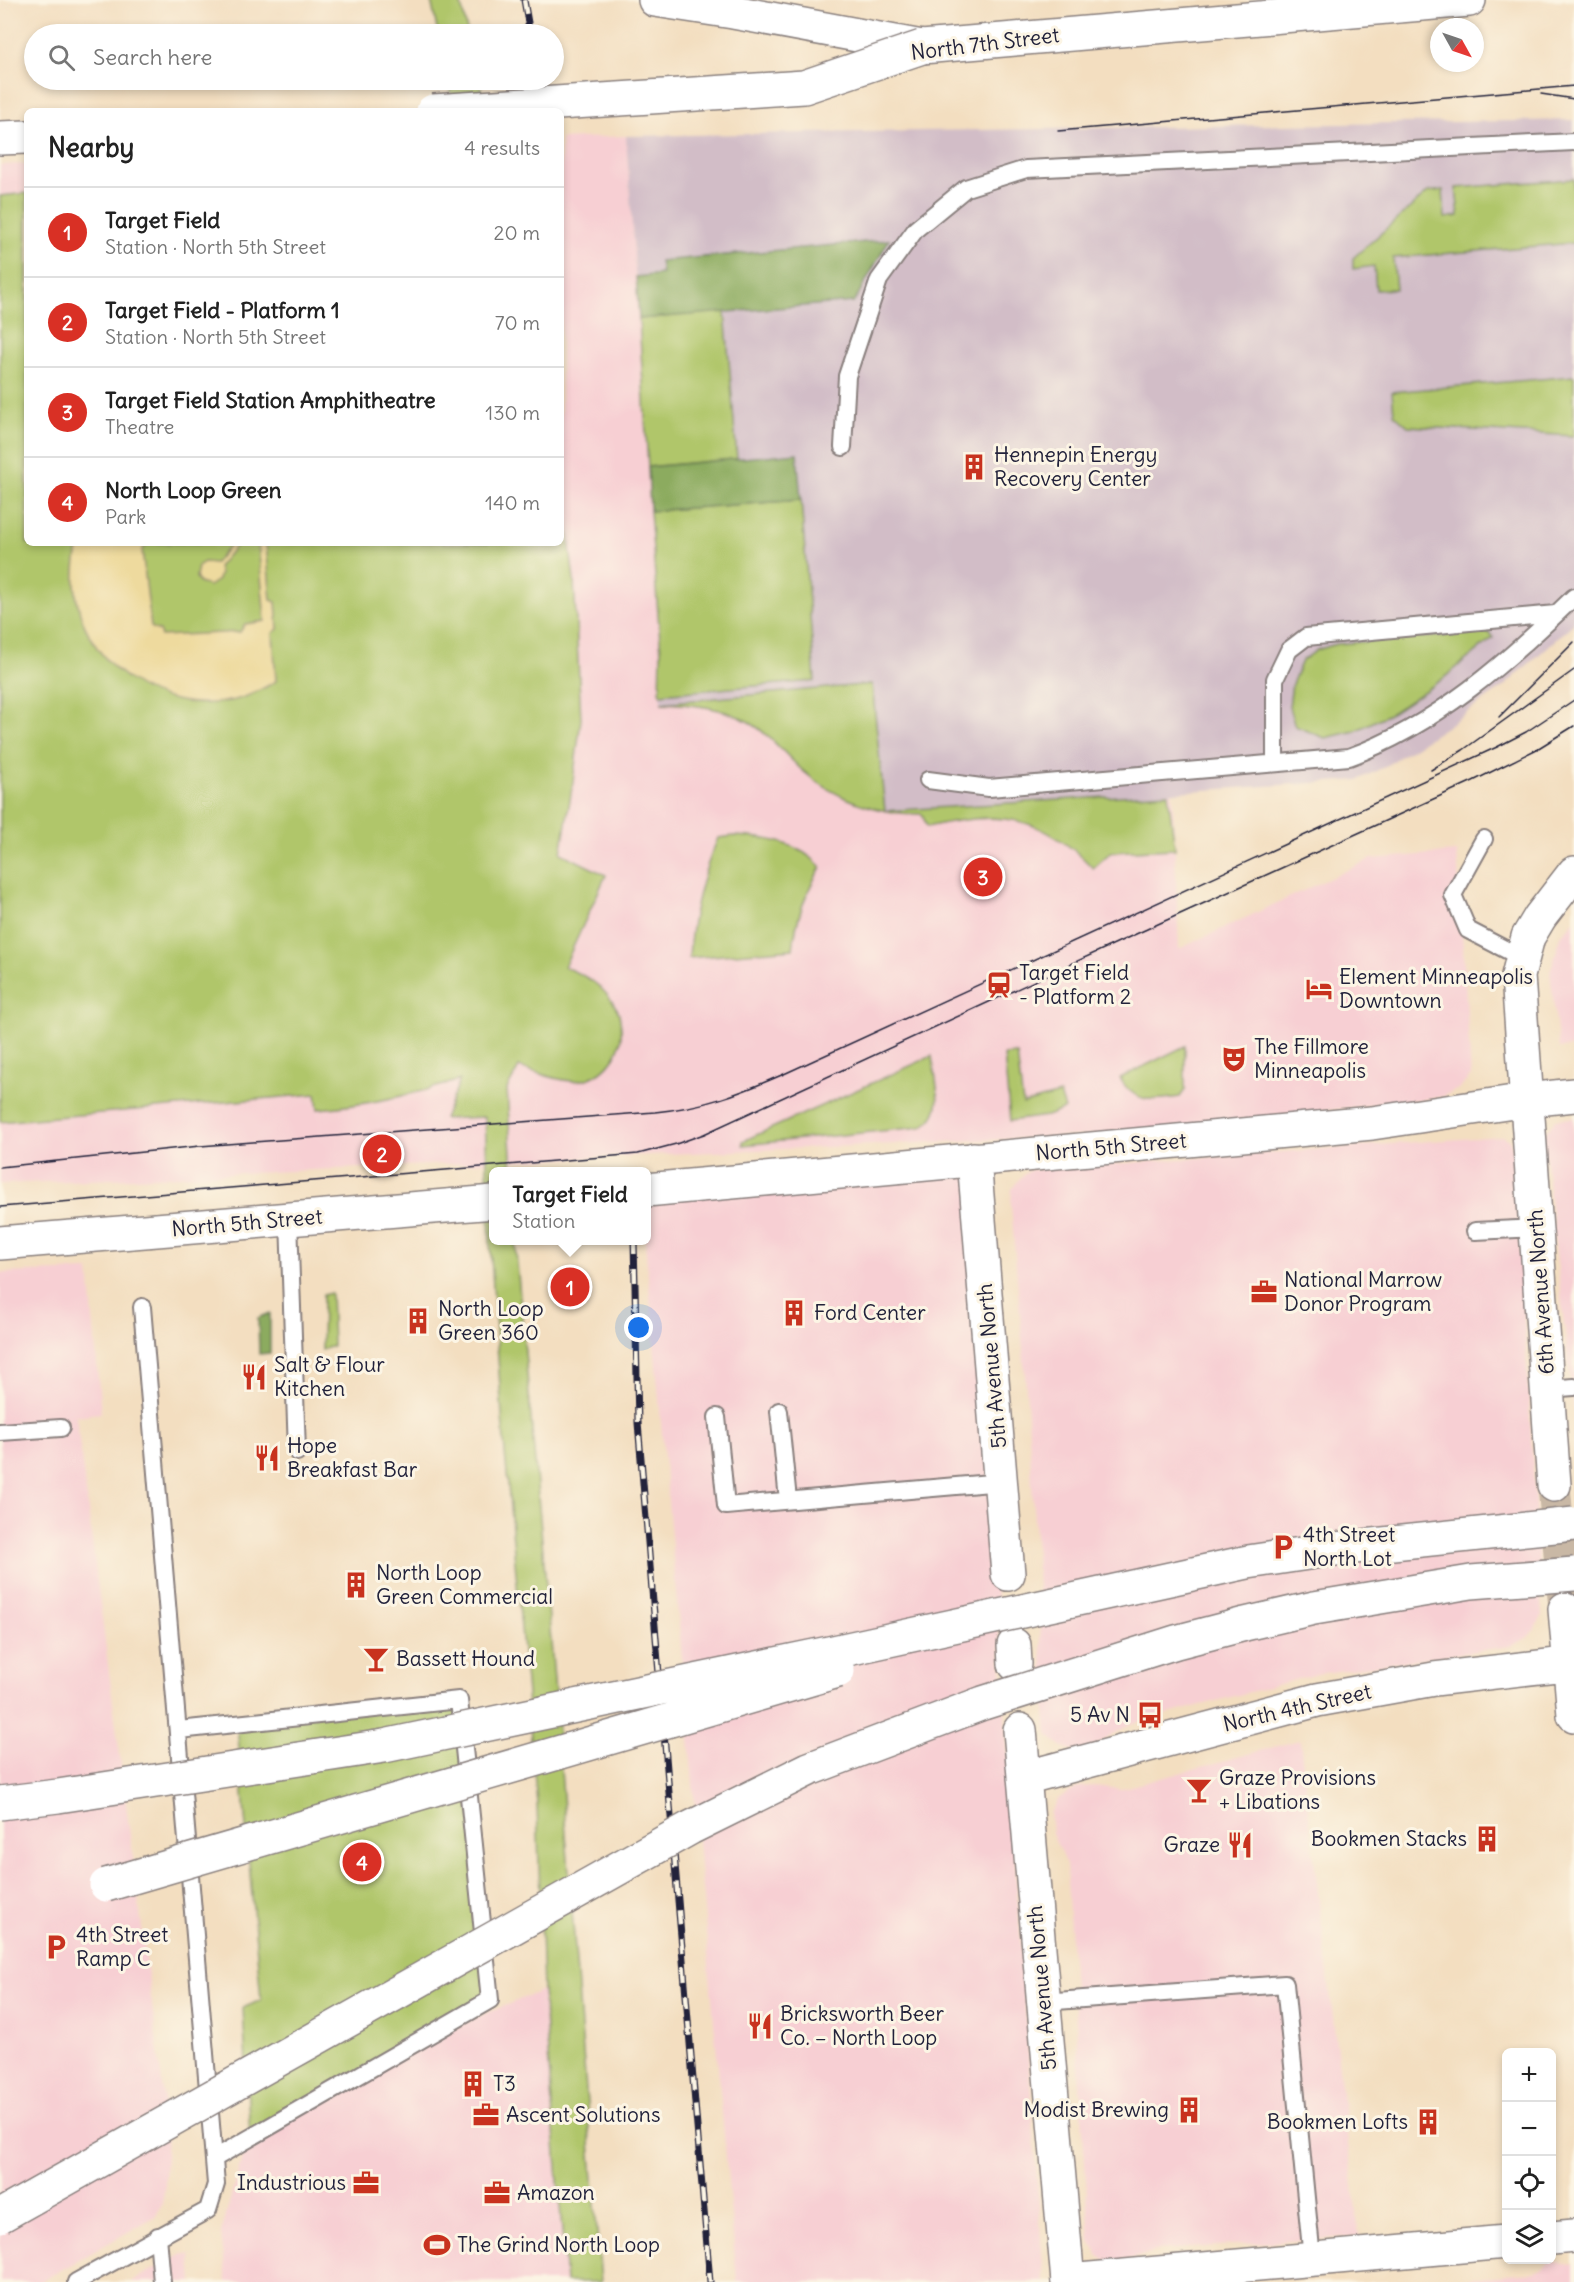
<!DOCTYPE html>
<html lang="en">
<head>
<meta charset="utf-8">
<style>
  :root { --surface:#fff; --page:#f2f2f2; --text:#222; --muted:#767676; --line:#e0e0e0; --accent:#d93025 }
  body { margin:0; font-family:Delius,sans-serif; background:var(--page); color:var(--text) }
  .controls { position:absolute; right:18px; bottom:18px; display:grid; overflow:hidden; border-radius:9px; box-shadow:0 3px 9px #0003 }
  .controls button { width:54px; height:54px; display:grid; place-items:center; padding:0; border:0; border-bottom:2px solid var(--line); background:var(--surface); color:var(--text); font:30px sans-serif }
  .compass { position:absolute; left:1430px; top:18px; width:54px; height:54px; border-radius:50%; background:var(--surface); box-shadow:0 3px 9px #0003; rotate:130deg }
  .you { position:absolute; left:639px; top:1328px; width:21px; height:21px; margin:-15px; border:4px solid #fff; border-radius:50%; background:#1a73e8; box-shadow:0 0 0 9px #1a73e833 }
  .badge { display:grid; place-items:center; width:39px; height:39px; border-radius:50%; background:var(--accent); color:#fff; font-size:20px; font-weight:700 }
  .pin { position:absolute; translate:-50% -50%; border:3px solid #fff; box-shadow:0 2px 6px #0006 }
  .popup { position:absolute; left:489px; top:1167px; width:162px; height:78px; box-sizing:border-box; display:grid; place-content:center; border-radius:9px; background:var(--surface); filter:drop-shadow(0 2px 4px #0005); font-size:20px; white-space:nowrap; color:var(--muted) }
  .popup b { font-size:22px; color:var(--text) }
  .popup::after { content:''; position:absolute; left:50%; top:100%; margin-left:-12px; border:12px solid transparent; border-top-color:var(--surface) }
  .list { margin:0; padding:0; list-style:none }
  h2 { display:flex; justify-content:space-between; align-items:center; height:78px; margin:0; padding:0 24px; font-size:26px }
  h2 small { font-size:20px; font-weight:400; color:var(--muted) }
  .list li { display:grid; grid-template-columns:39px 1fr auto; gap:18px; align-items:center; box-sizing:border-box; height:90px; padding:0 24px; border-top:2px solid var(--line) }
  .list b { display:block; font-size:22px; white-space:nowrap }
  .list p { margin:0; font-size:20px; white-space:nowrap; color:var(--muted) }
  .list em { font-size:20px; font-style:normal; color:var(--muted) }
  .icon { flex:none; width:33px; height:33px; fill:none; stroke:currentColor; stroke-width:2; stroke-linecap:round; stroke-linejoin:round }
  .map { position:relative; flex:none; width:1574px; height:2282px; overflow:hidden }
  .search { position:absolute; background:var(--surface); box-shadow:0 3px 9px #0003; left:24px; top:24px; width:540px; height:66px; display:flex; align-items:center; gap:15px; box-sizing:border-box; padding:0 21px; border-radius:33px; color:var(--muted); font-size:22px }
  .panel { position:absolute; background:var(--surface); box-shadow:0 3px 9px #0003; left:24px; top:108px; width:540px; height:438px; border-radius:9px }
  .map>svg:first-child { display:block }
  .built { fill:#f7cfd3 }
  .industrial { fill:#d2bdc7 }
  .green { fill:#b0c66a; stroke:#697452; stroke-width:1.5 }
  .forest { fill:#8cab5e; stroke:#57664c; stroke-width:1.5 }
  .sand { fill:#eeda9e; stroke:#887e6c; stroke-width:1.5 }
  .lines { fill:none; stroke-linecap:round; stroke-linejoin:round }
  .secondary-tunnel { stroke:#c9b8a5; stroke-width:33; stroke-dasharray:33 16; stroke-linecap:butt }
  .lane-casing { stroke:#8a807e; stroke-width:20 }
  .street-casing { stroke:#8a807e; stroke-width:36 }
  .secondary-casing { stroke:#8a807e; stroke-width:36 }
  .lane { stroke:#fff; stroke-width:16 }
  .street { stroke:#fff; stroke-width:33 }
  .secondary { stroke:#fff; stroke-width:33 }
  .tram { stroke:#22223b; stroke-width:1.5 }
  .rail-casing { stroke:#22223b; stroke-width:7 }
  .rail { stroke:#fcf5e5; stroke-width:4.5; stroke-dasharray:14; stroke-linecap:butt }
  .secondary-bridge-casing { stroke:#8a807e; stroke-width:36; stroke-linecap:butt }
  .highway-bridge-casing { stroke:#8a807e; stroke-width:36; stroke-linecap:butt }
  .secondary-bridge { stroke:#fff; stroke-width:33 }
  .highway-bridge { stroke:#fff; stroke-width:33 }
  .labels { text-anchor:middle; stroke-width:6; stroke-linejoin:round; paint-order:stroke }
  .street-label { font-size:21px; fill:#22223b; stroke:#fcf5e5 }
  .poi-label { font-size:21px; fill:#22223b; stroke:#fcf5e5; text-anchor:start }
</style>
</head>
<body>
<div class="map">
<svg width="1574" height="2282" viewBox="0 0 1574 2282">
  <rect width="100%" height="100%" fill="#fcf5e5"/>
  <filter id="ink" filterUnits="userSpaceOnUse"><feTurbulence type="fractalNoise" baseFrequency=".0167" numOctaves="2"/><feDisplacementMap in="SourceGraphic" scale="12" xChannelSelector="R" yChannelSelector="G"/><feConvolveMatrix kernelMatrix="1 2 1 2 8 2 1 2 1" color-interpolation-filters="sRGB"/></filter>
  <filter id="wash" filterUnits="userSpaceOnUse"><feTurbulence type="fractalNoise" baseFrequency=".008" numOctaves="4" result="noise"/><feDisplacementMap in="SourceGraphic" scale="24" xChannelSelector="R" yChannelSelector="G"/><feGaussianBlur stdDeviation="1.35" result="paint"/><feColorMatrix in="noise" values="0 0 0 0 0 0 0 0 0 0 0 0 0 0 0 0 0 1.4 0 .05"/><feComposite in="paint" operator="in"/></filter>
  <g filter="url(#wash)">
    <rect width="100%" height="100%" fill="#f3dec0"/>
    <path class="built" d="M 626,136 L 661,653 L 661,703 L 872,684 L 1172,785 L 1179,949 L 1371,859 L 1457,852 L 1471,1076 L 1460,1088 L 1442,1097 L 1194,1126 L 1097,1135 L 0,1184 L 0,165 L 27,164 L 27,543 L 561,543 L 561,139 Z
      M 1574,921 L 1574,1047 L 1559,1048 L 1550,972 L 1561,936 Z
      M 1574,1118 L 1574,1413 L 1543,1135 L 1556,1119 Z
      M 1502,1136 L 1510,1141 L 1514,1152 L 1542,1616 L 1535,1629 L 1527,1638 L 1511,1646 L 1317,1674 L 1130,1724 L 1092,1748 L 1074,1751 L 1057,1744 L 1049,1736 L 1046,1725 L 1027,1400 L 1011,1204 L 1012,1189 L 1020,1178 L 1030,1170 Z
      M 955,1163 L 968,1178 L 1044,2282 L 737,2282 L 645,1241 L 647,1183 Z
      M 89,1270 L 101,1413 L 76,1416 L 167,2122 L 165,2186 L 162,2203 L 156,2216 L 40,2282 L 0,2282 L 0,1273 Z
      M 1300,1740 L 1359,2236 L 1160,2250 L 1118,2263 L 1110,2262 L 1099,2256 L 1090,2241 L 1066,1865 L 1052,1833 L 1050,1813 L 1059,1798 L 1079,1787 L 1094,1786 L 1121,1789 Z
      M 543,1990 L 566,2282 L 227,2282 L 221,2233 L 246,2142 L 475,2018 Z
      M 183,2254 L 191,2255 L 193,2282 L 130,2282 Z
      M 1551,2262 L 1574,2265 L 1574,2282 L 1417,2282 L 1534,2273 Z"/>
    <path class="industrial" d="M 1574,120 L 1574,623 L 1503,687 L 1446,727 L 1384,767 L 1358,780 L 884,811 L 871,684 L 661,703 L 661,653 L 626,136 Z"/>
    <path class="green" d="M 431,0 L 460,0 L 468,34 L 438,34 Z
      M 448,80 L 479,80 L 486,111 L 454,111 Z
      M 1574,179 L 1574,243 L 1393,258 L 1396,289 L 1376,290 L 1374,266 L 1353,269 L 1353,258 L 1428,192 L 1443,190 L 1445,218 L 1459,216 L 1456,188 Z
      M 27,193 L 27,543 L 561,543 L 561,478 L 574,580 L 581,719 L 573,782 L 561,853 L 606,875 L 564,967 C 589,977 603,985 617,1009 C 620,1014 620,1021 621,1027 C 624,1056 601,1081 572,1081 C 552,1080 537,1072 519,1067 L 507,1089 L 512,1171 L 494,1172 L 494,1240 L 515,1241 L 550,1629 L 601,2282 L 566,2282 L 543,1990 L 537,1804 L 503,1430 L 490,1243 L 485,1117 L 444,1119 L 460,1080 C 413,1095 367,1105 318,1109 L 316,1094 L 0,1122 L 0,196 Z
      M 725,311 L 737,459 L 648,467 L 639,319 Z
      M 1574,376 L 1574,436 L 1408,426 L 1394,414 L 1392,392 Z
      M 801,500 L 815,681 L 660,694 L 661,653 L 650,511 Z
      M 1489,632 L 1493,638 L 1440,681 L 1393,712 L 1355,731 L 1325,738 L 1295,726 L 1289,707 L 1292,684 L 1302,661 L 1317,650 L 1336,644 Z
      M 872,684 L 885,811 L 1168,793 L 1175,849 L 1111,852 L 1093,868 C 1041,814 997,810 927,827 L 922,814 C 880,815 835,799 803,771 C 785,755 771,735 749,722 C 723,707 691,704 661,703 Z
      M 734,836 C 765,837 799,842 821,867 C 805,893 796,918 793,949 L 689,958 C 691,915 701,877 718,838 Z
      M 1185,1046 L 1185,1090 L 1180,1097 C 1155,1101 1134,1104 1120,1078 Z
      M 1017,1054 L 1023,1104 L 1060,1094 L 1065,1109 L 1047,1116 L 1010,1121 L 1004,1055 Z
      M 932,1056 C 935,1080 948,1114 921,1127 L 743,1145 L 743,1141 Z
      M 331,1293 L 333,1346 L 322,1350 L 323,1295 Z
      M 459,1700 L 490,2000 L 250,2138 L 243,2008 L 261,2000 L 237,1724 Z"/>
    <path class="forest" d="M 889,240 L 854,302 L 639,319 L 636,277 L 662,274 L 660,261 Z
      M 797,453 L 801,500 L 650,511 L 648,467 Z
      M 270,1313 L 270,1353 L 259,1354 L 258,1318 Z"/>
    <path class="sand" d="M 79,543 L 150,543 L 142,549 L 151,627 L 159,631 L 161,636 L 240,632 L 245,624 L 265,621 L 258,543 L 266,543 L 271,600 L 276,602 L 278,629 L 273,633 L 276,681 C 263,689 250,696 235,700 C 159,718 79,664 75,584 C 74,570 76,557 79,543 Z
      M 232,543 L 238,543 L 218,567 L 220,573 L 218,580 L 209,586 L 199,583 L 196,577 L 198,566 L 204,562 L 215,563 Z"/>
  </g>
  <g filter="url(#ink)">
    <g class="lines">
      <path class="secondary-tunnel" d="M 1554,1485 L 1565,1609"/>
      <g class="lane-casing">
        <path id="lane" d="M 843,447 L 847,376 L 879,280 L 916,229 L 966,188 L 1026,169 L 1574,142
          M 1275,763 L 1275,679 L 1289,650 L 1306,637 L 1556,614
          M 928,780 L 989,788 L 1349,757 C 1436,726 1509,660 1574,597
          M 1484,839 L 1453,895 L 1468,930 L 1522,958
          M 289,1220 L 297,1452
          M 1475,1231 L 1536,1228
          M 1547,1389 L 1574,1387
          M 779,1411 L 788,1500
          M 717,1417 L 726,1506 L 1002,1482
          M 0,1432 L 61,1428
          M 179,1730 L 459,1700 L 490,2000 L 215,2158
          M 1043,2002 L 1285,1984 L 1312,2259
          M 158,2236 L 162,2282
          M 76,2282 L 208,2210 L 216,2184 L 142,1307"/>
      </g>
      <g class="street-casing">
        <path id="street" d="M 1552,2238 L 1574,2236
          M 1068,2281 L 1506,2242"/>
      </g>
      <g class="secondary-casing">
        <path id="secondary" d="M 655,0 L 733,12 L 922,47 L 1469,0
          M 0,138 L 27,137
          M 974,1159 L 1008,1574
          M 646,1190 L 1372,1123 L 1527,1100 L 1574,1095
          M 0,1243 L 494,1202
          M 1554,1485 L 1518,976 L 1528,937 L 1540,917 L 1574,873
          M 1565,1609 L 1574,1715
          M 1014,1645 L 1015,1664
          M 1020,1730 L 1068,2282
          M 1024,1778 L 1317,1700 L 1434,1679 L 1574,1663"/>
      </g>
      <use href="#lane" class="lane"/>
      <use href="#street" class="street"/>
      <use href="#secondary" class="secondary"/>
      <path class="tram" d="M 1541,94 L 1574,99
        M 1058,131 L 1574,86
        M 1499,717 L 1574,642
        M 1431,770 L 1463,750 L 1574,670
        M 0,1167 L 200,1146 L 655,1112 C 705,1107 738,1094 784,1074 L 1497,747 L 1526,732 L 1574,700
        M 0,1207 L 638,1154 L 676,1144 L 704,1134 L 1125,939 L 1473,781 L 1537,749 L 1574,726"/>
      <g class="rail-casing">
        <path id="rail" d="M 524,0 L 530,34
          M 537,80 L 542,111
          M 634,1240 L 638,1423 L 710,2282"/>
      </g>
      <use href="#rail" class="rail"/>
      <g class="secondary-bridge-casing">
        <path id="secondary-bridge" d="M 433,111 L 804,87 L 922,47"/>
      </g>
      <g class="highway-bridge-casing">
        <path id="highway-bridge" d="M 0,1803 L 58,1796 L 384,1746 L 829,1653 L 1248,1562 L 1335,1549 L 1574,1524
          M 106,1885 L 838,1671
          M 0,2216 L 690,1828 L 809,1769 L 983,1703 L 1176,1642 L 1245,1624 L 1314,1608 L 1471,1582 L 1574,1574"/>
      </g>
      <use href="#secondary-bridge" class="secondary-bridge"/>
      <use href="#highway-bridge" class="highway-bridge"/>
    </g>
  </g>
  <defs>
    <g id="building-bare" transform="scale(2.07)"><path d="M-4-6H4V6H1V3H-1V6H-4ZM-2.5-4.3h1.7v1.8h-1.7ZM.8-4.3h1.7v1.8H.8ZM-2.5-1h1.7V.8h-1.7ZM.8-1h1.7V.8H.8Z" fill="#c8321e" stroke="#fcf5e5" stroke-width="2.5" paint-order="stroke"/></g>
    <g id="station-bare" transform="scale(2.07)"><path d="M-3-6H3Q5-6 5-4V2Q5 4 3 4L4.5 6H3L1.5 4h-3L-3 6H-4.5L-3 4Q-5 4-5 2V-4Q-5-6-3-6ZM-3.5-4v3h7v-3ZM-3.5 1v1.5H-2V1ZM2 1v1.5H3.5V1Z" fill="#c8321e" stroke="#fcf5e5" stroke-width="2.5" paint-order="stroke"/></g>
    <g id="hotel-bare" transform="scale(2.07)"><path d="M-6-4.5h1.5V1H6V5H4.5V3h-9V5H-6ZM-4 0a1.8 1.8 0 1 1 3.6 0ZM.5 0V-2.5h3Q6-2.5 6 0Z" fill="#c8321e" stroke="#fcf5e5" stroke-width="2.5" paint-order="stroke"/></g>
    <g id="theatre-bare" transform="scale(2.07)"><path d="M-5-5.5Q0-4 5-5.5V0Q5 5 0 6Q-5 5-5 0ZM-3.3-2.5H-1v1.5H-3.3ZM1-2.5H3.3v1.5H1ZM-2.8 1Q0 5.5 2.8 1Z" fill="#c8321e" stroke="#fcf5e5" stroke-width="2.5" paint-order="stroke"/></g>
    <g id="office-bare" transform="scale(2.07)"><path d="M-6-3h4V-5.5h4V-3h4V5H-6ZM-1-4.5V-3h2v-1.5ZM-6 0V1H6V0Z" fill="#c8321e" stroke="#fcf5e5" stroke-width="2.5" paint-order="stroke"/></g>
    <g id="restaurant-bare" transform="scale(2.07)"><path d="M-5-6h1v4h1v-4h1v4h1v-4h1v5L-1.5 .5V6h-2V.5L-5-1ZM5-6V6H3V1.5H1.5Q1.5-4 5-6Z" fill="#c8321e" stroke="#fcf5e5" stroke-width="2.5" paint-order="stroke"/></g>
    <g id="parking-bare" transform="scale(2.07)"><path d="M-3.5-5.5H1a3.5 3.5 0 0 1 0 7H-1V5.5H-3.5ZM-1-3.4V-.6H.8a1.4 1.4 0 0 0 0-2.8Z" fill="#c8321e" stroke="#fcf5e5" stroke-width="2.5" paint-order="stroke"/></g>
    <g id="bar-bare" transform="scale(2.07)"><path d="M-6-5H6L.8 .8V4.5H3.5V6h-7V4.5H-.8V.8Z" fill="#c8321e" stroke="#fcf5e5" stroke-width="2.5" paint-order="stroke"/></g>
    <g id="bus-bare" transform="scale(2.07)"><path d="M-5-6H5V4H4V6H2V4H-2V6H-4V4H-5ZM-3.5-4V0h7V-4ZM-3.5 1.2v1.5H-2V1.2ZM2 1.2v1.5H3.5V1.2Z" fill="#c8321e" stroke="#fcf5e5" stroke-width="2.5" paint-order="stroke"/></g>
    <g id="stadium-bare" transform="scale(2.07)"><path d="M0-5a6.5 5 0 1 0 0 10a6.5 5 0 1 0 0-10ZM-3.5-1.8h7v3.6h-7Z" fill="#c8321e" stroke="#fcf5e5" stroke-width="2.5" paint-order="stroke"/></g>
  </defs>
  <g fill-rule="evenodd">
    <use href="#building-bare" x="974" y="467"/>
    <use href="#station-bare" x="999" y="985"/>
    <use href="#hotel-bare" x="1319" y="989"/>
    <use href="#theatre-bare" x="1234" y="1059"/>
    <use href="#office-bare" x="1264" y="1292"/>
    <use href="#building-bare" x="794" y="1313"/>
    <use href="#building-bare" x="418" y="1321"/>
    <use href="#restaurant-bare" x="254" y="1377"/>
    <use href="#restaurant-bare" x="267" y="1458"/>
    <use href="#parking-bare" x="1283" y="1547"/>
    <use href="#building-bare" x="356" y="1585"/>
    <use href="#bar-bare" x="376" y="1659"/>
    <use href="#bus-bare" x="1150" y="1715"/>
    <use href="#bar-bare" x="1199" y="1790"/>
    <use href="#building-bare" x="1487" y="1839"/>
    <use href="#restaurant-bare" x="1240" y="1845"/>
    <use href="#parking-bare" x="56" y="1947"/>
    <use href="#restaurant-bare" x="760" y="2026"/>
    <use href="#building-bare" x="473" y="2084"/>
    <use href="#building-bare" x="1189" y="2110"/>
    <use href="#office-bare" x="486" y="2115"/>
    <use href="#building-bare" x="1428" y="2122"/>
    <use href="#office-bare" x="366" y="2183"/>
    <use href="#office-bare" x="497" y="2193"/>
    <use href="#stadium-bare" x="437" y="2245"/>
  </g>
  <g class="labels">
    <g class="street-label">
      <text transform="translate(985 44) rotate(-7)" y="7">North 7th Street</text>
      <text transform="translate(1111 1147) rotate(-5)" y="7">North 5th Street</text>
      <text transform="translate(247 1223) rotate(-5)" y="7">North 5th Street</text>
      <text transform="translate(1541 1292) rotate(-94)" y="7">6th Avenue North</text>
      <text transform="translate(992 1366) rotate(-95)" y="7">5th Avenue North</text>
      <text transform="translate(1297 1708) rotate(-13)" y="7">North 4th Street</text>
      <text transform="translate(1042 1988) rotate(-95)" y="7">5th Avenue North</text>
    </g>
    <g class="poi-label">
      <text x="994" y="462">Hennepin Energy<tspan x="994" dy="24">Recovery Center</tspan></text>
      <text x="1019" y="980">Target Field<tspan x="1019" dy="24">- Platform 2</tspan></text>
      <text x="1339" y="984">Element Minneapolis<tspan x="1339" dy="24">Downtown</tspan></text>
      <text x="1254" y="1054">The Fillmore<tspan x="1254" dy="24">Minneapolis</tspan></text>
      <text x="1284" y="1287">National Marrow<tspan x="1284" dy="24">Donor Program</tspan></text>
      <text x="438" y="1316">North Loop<tspan x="438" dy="24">Green 360</tspan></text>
      <text x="814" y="1320">Ford Center</text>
      <text x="274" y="1372">Salt &amp; Flour<tspan x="274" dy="24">Kitchen</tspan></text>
      <text x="287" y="1453">Hope<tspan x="287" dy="24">Breakfast Bar</tspan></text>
      <text x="1303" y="1542">4th Street<tspan x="1303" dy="24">North Lot</tspan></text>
      <text x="376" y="1580">North Loop<tspan x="376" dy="24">Green Commercial</tspan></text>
      <text x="396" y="1666">Bassett Hound</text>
      <text x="1130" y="1722" text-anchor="end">5 Av N</text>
      <text x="1219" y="1785">Graze Provisions<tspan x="1219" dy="24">+ Libations</tspan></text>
      <text x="1467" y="1846" text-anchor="end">Bookmen Stacks</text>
      <text x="1220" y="1852" text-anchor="end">Graze</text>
      <text x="76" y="1942">4th Street<tspan x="76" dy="24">Ramp C</tspan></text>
      <text x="780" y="2021">Bricksworth Beer<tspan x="780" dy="24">Co. – North Loop</tspan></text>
      <text x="493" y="2091">T3</text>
      <text x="1169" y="2117" text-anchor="end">Modist Brewing</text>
      <text x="506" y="2122">Ascent Solutions</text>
      <text x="1408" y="2129" text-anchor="end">Bookmen Lofts</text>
      <text x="346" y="2190" text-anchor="end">Industrious</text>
      <text x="517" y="2200">Amazon</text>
      <text x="457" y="2252">The Grind North Loop</text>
    </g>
  </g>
</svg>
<div class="controls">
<button>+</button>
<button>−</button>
<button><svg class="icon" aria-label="locate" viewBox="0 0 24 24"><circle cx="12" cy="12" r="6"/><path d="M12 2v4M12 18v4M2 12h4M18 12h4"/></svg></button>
<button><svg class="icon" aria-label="layers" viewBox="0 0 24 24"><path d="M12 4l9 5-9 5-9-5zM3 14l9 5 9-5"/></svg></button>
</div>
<svg class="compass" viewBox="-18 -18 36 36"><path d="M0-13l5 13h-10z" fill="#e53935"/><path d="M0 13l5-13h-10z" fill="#767676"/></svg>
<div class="you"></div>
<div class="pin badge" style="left:570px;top:1287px">1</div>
<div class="popup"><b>Target Field</b>Station</div>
<div class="pin badge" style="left:382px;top:1154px">2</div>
<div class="pin badge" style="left:983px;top:877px">3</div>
<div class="pin badge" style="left:362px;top:1862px">4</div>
<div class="search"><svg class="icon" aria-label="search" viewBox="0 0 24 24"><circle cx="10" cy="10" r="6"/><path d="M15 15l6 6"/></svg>Search here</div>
<section class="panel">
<h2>Nearby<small>4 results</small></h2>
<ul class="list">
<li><span class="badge">1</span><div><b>Target Field</b><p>Station · North 5th Street</p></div><em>20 m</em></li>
<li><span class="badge">2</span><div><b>Target Field - Platform 1</b><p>Station · North 5th Street</p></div><em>70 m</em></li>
<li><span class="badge">3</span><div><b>Target Field Station Amphitheatre</b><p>Theatre</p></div><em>130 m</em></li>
<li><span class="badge">4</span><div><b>North Loop Green</b><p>Park</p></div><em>140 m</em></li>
</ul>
</section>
</div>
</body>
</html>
